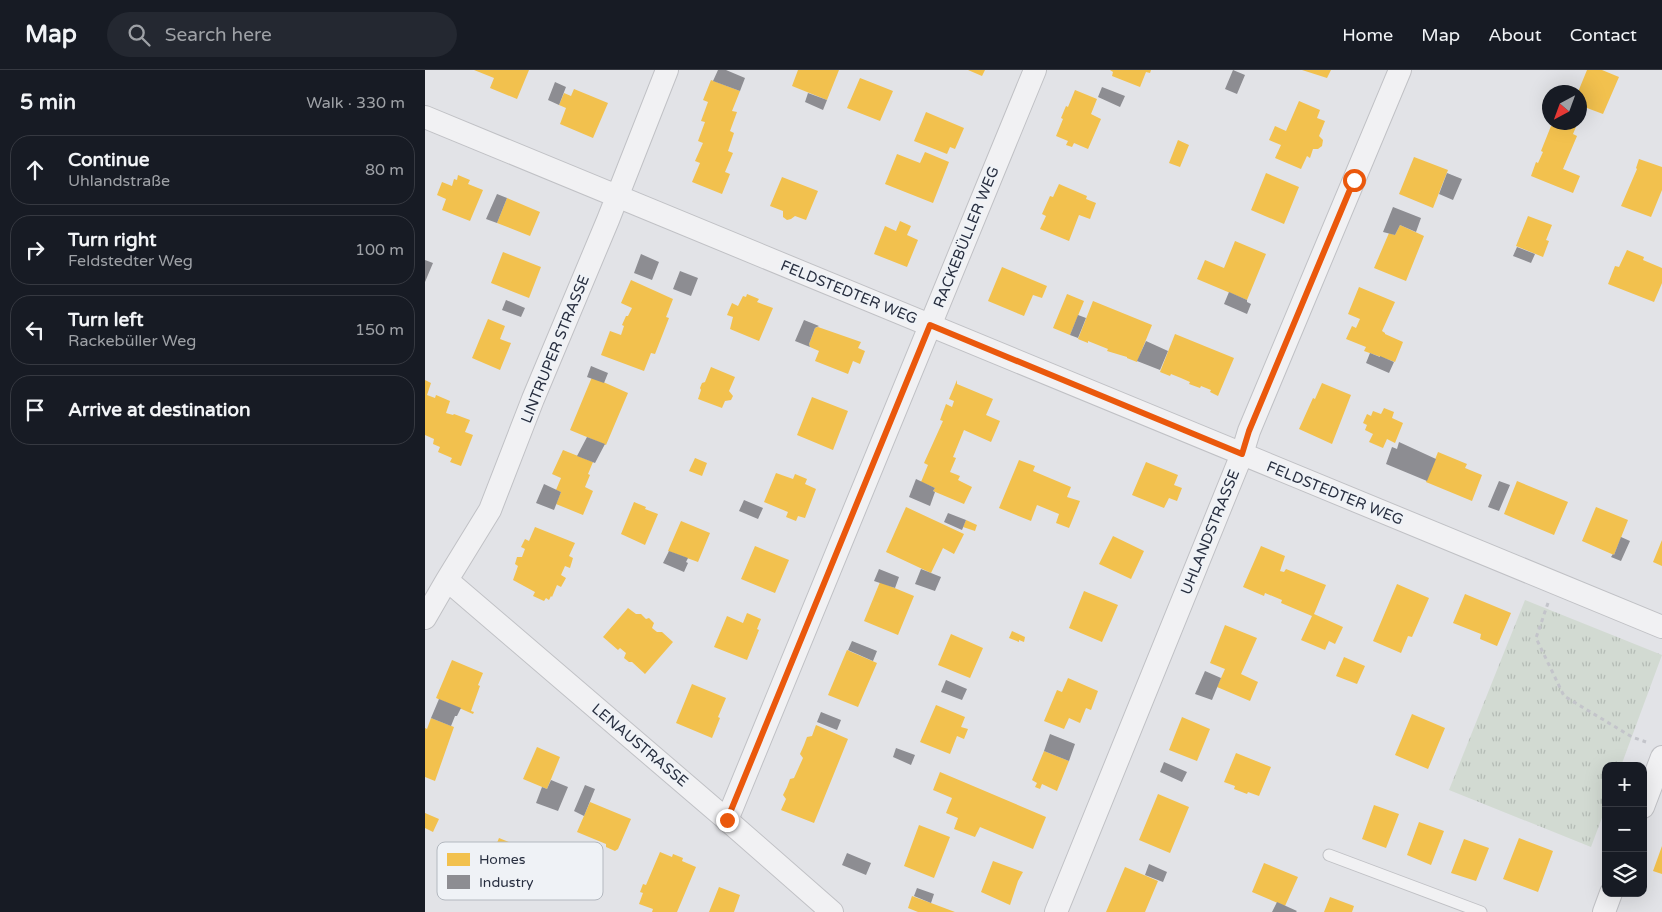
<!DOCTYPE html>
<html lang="en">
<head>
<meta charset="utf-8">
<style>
  :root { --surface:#171b24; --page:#242831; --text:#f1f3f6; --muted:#9ea1a6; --line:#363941 }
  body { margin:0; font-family:"Varela Round",sans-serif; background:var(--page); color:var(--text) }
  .controls { position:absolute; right:15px; bottom:15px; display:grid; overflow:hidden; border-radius:10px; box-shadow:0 5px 20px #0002 }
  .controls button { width:45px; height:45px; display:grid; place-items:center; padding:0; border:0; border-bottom:1px solid var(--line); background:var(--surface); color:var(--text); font:25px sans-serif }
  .compass { position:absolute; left:1117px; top:15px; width:45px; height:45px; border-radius:50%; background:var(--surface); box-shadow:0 5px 20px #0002; rotate:221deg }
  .stop { position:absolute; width:15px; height:15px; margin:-11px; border:4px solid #ea580c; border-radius:50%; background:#fff }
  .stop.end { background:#ea580c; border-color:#fff; box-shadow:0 1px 5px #0008 }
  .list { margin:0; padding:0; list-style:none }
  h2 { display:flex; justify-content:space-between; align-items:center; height:65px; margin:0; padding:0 20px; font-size:21px }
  h2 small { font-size:16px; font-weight:400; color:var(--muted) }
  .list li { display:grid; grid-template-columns:32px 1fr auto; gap:15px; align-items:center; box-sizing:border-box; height:70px; margin:0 10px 10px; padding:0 10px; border:1px solid var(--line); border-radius:20px }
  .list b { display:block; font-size:19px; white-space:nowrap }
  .list p { margin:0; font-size:16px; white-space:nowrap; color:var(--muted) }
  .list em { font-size:16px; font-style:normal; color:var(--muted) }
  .icon { flex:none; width:28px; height:28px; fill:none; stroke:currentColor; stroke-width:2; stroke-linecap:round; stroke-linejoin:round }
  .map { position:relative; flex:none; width:1237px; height:842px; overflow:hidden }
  header { display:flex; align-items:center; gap:30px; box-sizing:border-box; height:70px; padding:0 25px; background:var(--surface); border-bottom:1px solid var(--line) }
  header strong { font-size:24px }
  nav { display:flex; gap:28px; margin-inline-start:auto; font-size:18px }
  .search { width:350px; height:45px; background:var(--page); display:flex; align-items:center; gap:12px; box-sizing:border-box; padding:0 18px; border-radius:28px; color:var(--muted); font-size:19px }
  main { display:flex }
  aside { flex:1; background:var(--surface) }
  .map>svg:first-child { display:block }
  .grass { fill:url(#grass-tufts) }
  .homes { fill:#f2c14e }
  .industry { fill:#8d8d92 }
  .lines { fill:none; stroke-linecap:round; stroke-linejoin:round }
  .service-casing { stroke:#c0c1c5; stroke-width:13 }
  .minor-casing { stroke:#c0c1c5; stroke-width:24 }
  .path { stroke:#c3c4ca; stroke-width:3; stroke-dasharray:4 4; stroke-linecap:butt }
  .service { stroke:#f1f1f3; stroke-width:11 }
  .minor { stroke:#f1f1f3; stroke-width:22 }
  .route { stroke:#ea580c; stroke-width:6 }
  .labels { text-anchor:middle; stroke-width:5; stroke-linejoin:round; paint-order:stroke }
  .street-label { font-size:15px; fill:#282f40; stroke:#eff2f6 }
  .key { fill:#eff2f6; stroke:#b3b8bf; stroke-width:1 }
  .key-label { font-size:14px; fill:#282f40 }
</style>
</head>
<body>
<header>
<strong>Map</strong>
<div class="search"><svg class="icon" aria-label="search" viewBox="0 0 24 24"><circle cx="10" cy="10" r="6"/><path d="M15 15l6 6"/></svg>Search here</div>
<nav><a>Home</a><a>Map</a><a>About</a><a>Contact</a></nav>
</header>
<main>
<aside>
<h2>5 min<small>Walk · 330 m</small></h2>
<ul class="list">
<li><svg class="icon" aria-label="ahead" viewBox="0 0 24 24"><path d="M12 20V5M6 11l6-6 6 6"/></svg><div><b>Continue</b><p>Uhlandstraße</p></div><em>80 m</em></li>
<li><svg class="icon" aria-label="right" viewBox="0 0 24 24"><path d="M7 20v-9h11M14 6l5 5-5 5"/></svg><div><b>Turn right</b><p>Feldstedter Weg</p></div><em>100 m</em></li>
<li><svg class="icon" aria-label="left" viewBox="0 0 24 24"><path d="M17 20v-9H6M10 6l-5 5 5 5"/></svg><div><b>Turn left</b><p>Rackebüller Weg</p></div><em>150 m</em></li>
<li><svg class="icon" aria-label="arrive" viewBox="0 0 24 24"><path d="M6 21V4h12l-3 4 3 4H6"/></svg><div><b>Arrive at destination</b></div></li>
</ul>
</aside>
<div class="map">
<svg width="1237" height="842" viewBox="0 0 1237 842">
  <defs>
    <pattern id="grass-tufts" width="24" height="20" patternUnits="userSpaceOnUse" patternTransform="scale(1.25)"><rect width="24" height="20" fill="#d2dad2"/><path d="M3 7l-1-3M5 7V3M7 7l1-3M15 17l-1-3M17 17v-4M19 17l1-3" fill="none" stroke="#b4bbb5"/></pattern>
  </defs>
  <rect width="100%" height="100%" fill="#e2e3e7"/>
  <path class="grass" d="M 1100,530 L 1237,585 L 1196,696 L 1181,696 L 1181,737 L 1166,777 L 1024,720 Z"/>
  <path class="homes" d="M 49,0 L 104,0 L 92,29 L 65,18 L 69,8 Z
    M 373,0 L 414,0 L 402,30 L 367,16 Z
    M 543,0 L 560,0 L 557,6 Z
    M 685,0 L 726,0 L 725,3 L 721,2 L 715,17 L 687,6 L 688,2 Z
    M 877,0 L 906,0 L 902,8 Z
    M 1162,0 L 1177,0 L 1194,7 L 1178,44 L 1154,35 L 1154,22 L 1153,22 Z
    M 435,8 L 468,21 L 455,51 L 422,38 Z
    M 286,10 L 315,21 L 307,41 L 312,42 L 305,61 L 309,63 L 303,81 L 308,83 L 300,102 L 305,104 L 297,124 L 267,112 L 275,93 L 270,91 L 278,73 L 273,71 L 280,52 L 276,51 L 283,32 L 278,30 Z
    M 149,19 L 183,33 L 168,68 L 135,54 L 141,38 L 134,35 L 139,23 L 146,26 Z
    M 650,20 L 672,29 L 666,44 L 676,49 L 663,79 L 649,73 L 647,77 L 641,75 L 643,71 L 631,66 L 638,49 L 636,48 L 641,36 L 643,37 Z
    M 874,31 L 895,40 L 892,48 L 900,51 L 894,66 L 898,70 L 897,76 L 893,79 L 888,79 L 885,88 L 882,86 L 876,99 L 850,88 L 856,75 L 844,70 L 850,56 L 861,61 Z
    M 501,42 L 539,58 L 530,79 L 525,77 L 522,84 L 489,71 Z
    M 1131,52 L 1153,52 L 1148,64 L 1152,66 L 1138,99 L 1155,106 L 1148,123 L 1106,106 L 1111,92 L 1113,93 L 1118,82 L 1116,81 L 1126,56 L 1130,57 Z
    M 753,70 L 764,75 L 755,97 L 744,93 Z
    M 500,82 L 524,92 L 508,133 L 460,114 L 472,84 L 495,93 Z
    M 989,87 L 1023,100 L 1008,138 L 974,124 Z
    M 1214,89 L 1237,97 L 1237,120 L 1226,147 L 1196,136 L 1212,99 L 1211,98 Z
    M 841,103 L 874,117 L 859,154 L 826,140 Z
    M 33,105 L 45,110 L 43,114 L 58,120 L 45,151 L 17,140 L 21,129 L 12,125 L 17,112 L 27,116 L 29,109 L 32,110 Z
    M 357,107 L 393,121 L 381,150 L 370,146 L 366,149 L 362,150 L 358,147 L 358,141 L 345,136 Z
    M 634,114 L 662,126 L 661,129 L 671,133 L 665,149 L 654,145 L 644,171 L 615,159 L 621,146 L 617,144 L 625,126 L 628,127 Z
    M 82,128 L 115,142 L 105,166 L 72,153 Z
    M 1103,146 L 1127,155 L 1121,170 L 1124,171 L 1118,187 L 1091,176 Z
    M 475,151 L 486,156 L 482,165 L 493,170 L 482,197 L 449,184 L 460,156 L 471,161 Z
    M 975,155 L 999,166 L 981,211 L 949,198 L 964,163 L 970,165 Z
    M 810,171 L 841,184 L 822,230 L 772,209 L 780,190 L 799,198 Z
    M 1202,180 L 1219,187 L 1218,190 L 1237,198 L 1237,213 L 1229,232 L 1183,214 L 1190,196 L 1194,197 Z
    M 78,182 L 116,197 L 104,228 L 66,213 Z
    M 577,197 L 622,216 L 617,228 L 608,225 L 599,246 L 563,231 Z
    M 206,210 L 248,229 L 241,247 L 244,248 L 230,284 L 226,283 L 219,301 L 176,285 L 185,261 L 196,265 L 199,256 L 197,255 L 201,246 L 203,246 L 207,238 L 196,233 Z
    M 934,217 L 970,232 L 957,261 L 960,263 L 960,264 L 978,272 L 970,292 L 939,281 L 941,277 L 921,269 L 927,256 L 931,258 L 935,249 L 923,244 Z
    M 322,224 L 334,229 L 332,232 L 348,238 L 334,271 L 305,259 L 308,247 L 302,245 L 307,233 L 313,236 L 318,226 L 321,227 Z
    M 642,224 L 659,231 L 645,265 L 628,258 Z
    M 668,231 L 727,255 L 712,292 L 702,288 L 702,287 L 682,281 L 683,279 L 663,271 L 663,273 L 653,269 Z
    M 63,249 L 80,256 L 75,269 L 86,273 L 75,300 L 47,288 Z
    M 393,257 L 436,272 L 433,278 L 440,281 L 435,294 L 428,291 L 423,304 L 390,291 L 394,281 L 385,277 L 384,274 L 390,258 Z
    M 750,264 L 809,288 L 793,326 L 785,322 L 786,320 L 776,316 L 775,318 L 764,314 L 765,312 L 756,308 L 746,304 L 745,306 L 735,302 Z
    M 286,297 L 310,307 L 304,321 L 308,326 L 306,330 L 300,331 L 297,338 L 273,329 L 276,320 L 275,318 L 277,313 L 280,312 Z
    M 167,307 L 203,323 L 181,375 L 145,360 Z
    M 0,310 L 6,313 L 2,325 L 10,328 L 11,325 L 25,331 L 21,343 L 28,345 L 29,344 L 45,350 L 40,362 L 48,365 L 36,396 L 25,392 L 27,388 L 13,382 L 15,377 L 8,374 L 9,369 L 0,365 Z
    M 532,310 L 532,314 L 568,329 L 561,345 L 575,351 L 566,372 L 539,360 L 528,387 L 531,388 L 525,402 L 535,406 L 533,410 L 547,417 L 539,434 L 508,421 L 510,418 L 496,412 L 503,395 L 499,393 L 518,351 L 515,350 L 521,334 L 527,337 L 529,331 L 524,329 Z
    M 897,313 L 926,325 L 907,374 L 874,359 L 888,328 L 890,329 Z
    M 387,327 L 423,341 L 408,380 L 372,365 Z
    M 959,338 L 969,342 L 967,348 L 978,353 L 970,373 L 962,369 L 958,378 L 944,372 L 948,364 L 940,360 L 942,355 L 938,353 L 942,344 L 946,346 L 948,341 L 956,344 Z
    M 138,380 L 168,392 L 163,404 L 165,405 L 160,417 L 168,421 L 158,445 L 131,434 L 136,422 L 131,420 L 136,408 L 127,404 Z
    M 1013,382 L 1042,394 L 1040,398 L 1057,405 L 1047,431 L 1001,412 Z
    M 270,388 L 282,393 L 277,406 L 264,401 Z
    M 594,390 L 610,396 L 608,401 L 646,417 L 642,427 L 655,431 L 644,458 L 631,453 L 634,444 L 612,435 L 606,451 L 574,438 Z
    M 721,392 L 753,405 L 749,415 L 757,418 L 752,431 L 744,428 L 739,438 L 707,425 Z
    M 351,403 L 368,409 L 370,404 L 382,409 L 380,414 L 391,419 L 380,448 L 373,446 L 371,451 L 361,447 L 363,442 L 339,432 Z
    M 1092,411 L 1143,432 L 1129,465 L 1079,444 Z
    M 209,432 L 221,437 L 220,439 L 233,444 L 220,475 L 196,464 Z
    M 481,437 L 539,464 L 529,484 L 518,478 L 506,503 L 461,482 Z
    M 1171,437 L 1203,450 L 1189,485 L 1157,471 Z
    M 541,450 L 552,455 L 550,461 L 538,457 Z
    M 256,451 L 285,463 L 273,492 L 243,481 Z
    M 110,457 L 150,473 L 144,486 L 148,488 L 145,498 L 140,496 L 136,505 L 141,508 L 136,517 L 132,515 L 127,527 L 126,526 L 124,530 L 121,528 L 119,531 L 108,526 L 110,522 L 88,510 L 93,496 L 90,494 L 92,487 L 97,487 L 100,479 L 96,477 L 100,469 L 104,471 Z
    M 688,466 L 719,481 L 706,509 L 674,494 Z
    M 1237,470 L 1237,496 L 1228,492 Z
    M 330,476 L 364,490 L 350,523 L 316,509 Z
    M 836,476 L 860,486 L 855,501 L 859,502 L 861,499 L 901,515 L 889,544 L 918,557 L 910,574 L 904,571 L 900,580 L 876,570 L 887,546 L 856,533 L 857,530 L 840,523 L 839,526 L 818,517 Z
    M 455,512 L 489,526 L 473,565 L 439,551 Z
    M 972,514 L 1004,528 L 987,567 L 983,566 L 976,583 L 948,571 Z
    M 659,521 L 693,535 L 677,572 L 644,558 Z
    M 1040,524 L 1086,543 L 1072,576 L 1055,569 L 1056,564 L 1028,553 Z
    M 203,538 L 211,544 L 216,544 L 221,549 L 224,548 L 229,553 L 227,558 L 232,562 L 237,562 L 248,572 L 220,604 L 207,592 L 204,592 L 199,588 L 201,583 L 195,578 L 193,580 L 178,567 Z
    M 322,543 L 336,549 L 332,559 L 334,560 L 322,590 L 289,577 L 302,546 L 318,553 Z
    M 800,555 L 832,568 L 816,604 L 833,612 L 825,631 L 792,617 L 800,599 L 785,593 Z
    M 587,561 L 600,567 L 599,572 L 594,570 L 594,572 L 584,568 Z
    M 526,564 L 558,578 L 545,608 L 513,595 Z
    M 422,580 L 452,593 L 433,637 L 403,625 Z
    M 919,587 L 940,596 L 932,614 L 911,606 Z
    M 27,590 L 58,603 L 53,615 L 55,616 L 46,641 L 49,642 L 48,644 L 11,628 Z
    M 643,608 L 673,621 L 666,640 L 661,638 L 655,653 L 644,648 L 639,659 L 619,651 L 632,620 L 637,622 Z
    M 267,614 L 301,628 L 293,647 L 295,648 L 287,668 L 251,653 Z
    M 511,635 L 540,647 L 536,657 L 543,659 L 539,669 L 532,666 L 525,684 L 495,672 Z
    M 987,644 L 1020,658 L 1003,699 L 970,685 Z
    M 757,647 L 785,659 L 772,691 L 744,680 Z
    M 6,648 L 29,657 L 10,711 L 0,707 L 0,658 L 2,659 Z
    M 391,655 L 423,669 L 389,753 L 356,740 L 361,729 L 358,725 L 362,717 L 365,709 L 369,708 L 378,688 L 375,684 L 379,675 L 382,667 L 387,666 Z
    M 112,677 L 135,687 L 122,719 L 98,709 Z
    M 619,681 L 644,691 L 632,721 L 617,714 L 615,719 L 610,717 L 612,713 L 607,710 Z
    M 811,683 L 846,697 L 834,726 L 823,722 L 822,724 L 809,719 L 810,716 L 799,712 Z
    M 515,702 L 621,747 L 608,779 L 555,757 L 550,767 L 529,759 L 533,748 L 521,743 L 527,728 L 508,720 Z
    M 733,724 L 764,737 L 745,783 L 714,770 Z
    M 165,732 L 206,749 L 193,779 L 190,781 L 181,777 L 181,774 L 152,762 Z
    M 949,735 L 974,744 L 961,778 L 937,769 Z
    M 0,743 L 14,749 L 8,762 L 0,758 Z
    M 994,752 L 1019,761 L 1006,795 L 982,785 Z
    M 494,755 L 525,767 L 509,808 L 479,796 Z
    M 74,768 L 98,778 L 95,784 L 109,790 L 97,818 L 55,801 L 64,778 L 69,780 Z
    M 1094,768 L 1128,781 L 1113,822 L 1078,809 Z
    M 1039,769 L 1064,778 L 1051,811 L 1026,803 Z
    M 1237,776 L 1237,804 L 1228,801 Z
    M 235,782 L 247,787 L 248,784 L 258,788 L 257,791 L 271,797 L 252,842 L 227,842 L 228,839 L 214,834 L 218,823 L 215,822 L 218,814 L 221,815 Z
    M 568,791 L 598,802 L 593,811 L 585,835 L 556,822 Z
    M 839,793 L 873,807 L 860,836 L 827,822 Z
    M 700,797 L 733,811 L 720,842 L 681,842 Z
    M 294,817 L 315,825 L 309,842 L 284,842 Z
    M 487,826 L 506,833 L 530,842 L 493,842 L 483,838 Z
    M 905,827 L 929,836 L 927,842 L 899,842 Z"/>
  <path class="industry" d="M 293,0 L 301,0 L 320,8 L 315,21 L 288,11 Z
    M 808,0 L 820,5 L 812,24 L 800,19 Z
    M 130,12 L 141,17 L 134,35 L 123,30 Z
    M 677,17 L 700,26 L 695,37 L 673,27 Z
    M 383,23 L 402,30 L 398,40 L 380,32 Z
    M 1022,103 L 1037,109 L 1028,130 L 1014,124 Z
    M 72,124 L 82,128 L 72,153 L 61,149 Z
    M 968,137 L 996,148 L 991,162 L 975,155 L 970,165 L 958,162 Z
    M 1092,177 L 1110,184 L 1106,193 L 1088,186 Z
    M 216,184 L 234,192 L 227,210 L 209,203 Z
    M 0,190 L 8,193 L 0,212 Z
    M 255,201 L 273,208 L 266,226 L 248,219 Z
    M 804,222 L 822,230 L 822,232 L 826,234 L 822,244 L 799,234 Z
    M 81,230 L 100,238 L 96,247 L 77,240 Z
    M 653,245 L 661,248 L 653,268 L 645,265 Z
    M 379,250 L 394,256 L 390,258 L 384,274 L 385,277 L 370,271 Z
    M 721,271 L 743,281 L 735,300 L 712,291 Z
    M 945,283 L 955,287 L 955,286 L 969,292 L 964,303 L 941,293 Z
    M 166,296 L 183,303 L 179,313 L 162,307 Z
    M 162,367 L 180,374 L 170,393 L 152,386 Z
    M 974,372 L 1011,389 L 1002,411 L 961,394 L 967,377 L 972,379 Z
    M 491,409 L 510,418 L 508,421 L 510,422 L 505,436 L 484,427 Z
    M 1074,411 L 1085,415 L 1074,441 L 1063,437 Z
    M 119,414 L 136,422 L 129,440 L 111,433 Z
    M 319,430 L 338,438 L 333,449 L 314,441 Z
    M 523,443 L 541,450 L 537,460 L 519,452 Z
    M 1196,467 L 1205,471 L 1196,491 L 1186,487 L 1188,484 L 1189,485 Z
    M 244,481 L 263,488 L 261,492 L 263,493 L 259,502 L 238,493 Z
    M 454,499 L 474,507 L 470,518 L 449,511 Z
    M 496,499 L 516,507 L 510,521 L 490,514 Z
    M 427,571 L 452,581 L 448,591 L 423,580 Z
    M 780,601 L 796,608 L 787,630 L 770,624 Z
    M 521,610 L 542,619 L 537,630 L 516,622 Z
    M 14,629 L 36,638 L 32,646 L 30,646 L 26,656 L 6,648 Z
    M 396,642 L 416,650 L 412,660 L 392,652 Z
    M 625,664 L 650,674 L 644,691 L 619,681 Z
    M 471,678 L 490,685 L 486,695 L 468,687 Z
    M 739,692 L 762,702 L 757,712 L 735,702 Z
    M 126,710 L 143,717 L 133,741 L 111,733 L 117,717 L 122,719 Z
    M 160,715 L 170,719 L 159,746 L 149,741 Z
    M 422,783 L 446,793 L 441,805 L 417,795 Z
    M 724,794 L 742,802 L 738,812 L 720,805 Z
    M 492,818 L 509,824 L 506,833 L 489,826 Z
    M 852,832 L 872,841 L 871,842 L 847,842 Z"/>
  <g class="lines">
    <g class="service-casing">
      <path id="service" d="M 904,785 L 1056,842"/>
    </g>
    <g class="minor-casing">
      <path id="minor" d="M 0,47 L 1237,557
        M 22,510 L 302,750 L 407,842
        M 0,548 L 22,510 L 65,440 L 108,329 L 183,150 L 242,0
        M 1218,737 L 1237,687
        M 302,750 L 610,0
        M 631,842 L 817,384 L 824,361 L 975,0
        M 1179,842 L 1186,823"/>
    </g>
    <path class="path" d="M 1123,533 L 1111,568 L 1139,626 L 1207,667 L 1221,672"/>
    <use href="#service" class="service"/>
    <use href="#minor" class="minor"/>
  </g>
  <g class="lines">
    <path class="route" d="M 302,750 L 505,255 L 817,384 L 824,361 L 929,110"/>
  </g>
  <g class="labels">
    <g class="street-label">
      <text transform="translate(541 167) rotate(-68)" y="5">RACKEBÜLLER WEG</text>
      <text transform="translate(424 222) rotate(22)" y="5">FELDSTEDTER WEG</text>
      <text transform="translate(130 279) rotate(-68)" y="5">LINTRUPER STRASSE</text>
      <text transform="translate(910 423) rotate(22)" y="5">FELDSTEDTER WEG</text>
      <text transform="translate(785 462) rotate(-68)" y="5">UHLANDSTRASSE</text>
      <text transform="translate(215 675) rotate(40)" y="5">LENAUSTRASSE</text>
    </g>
  </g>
  <rect x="12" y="772" width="166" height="58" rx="8" class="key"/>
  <rect x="22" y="783" width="23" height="13" fill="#f2c14e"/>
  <rect x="22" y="805" width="23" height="14" fill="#8d8d92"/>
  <g class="key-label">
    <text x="54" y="794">Homes</text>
    <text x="54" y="817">Industry</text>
  </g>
</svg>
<div class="controls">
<button>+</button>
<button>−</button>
<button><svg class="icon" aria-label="layers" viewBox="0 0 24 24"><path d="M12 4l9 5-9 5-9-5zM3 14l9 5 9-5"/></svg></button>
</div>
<svg class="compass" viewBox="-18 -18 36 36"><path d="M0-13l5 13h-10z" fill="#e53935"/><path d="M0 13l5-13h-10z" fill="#9ea1a6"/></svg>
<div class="stop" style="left:929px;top:110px"></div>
<div class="stop end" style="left:302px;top:750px"></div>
</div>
</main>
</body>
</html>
